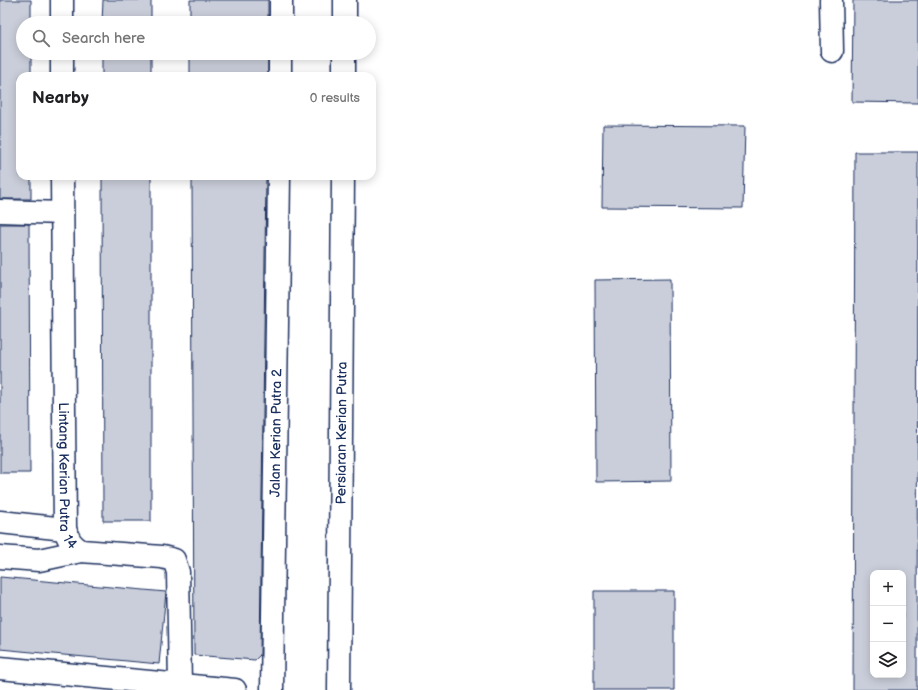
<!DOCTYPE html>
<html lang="en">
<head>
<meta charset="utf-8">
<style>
  :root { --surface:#fff; --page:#f2f2f2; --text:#202124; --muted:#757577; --line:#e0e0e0 }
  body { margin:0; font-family:"Balsamiq Sans",sans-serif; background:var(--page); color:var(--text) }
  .controls { position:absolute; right:12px; bottom:12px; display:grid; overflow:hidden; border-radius:8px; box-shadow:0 2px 10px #0003 }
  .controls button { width:36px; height:36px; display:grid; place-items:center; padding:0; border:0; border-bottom:1px solid var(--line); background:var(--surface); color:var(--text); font:20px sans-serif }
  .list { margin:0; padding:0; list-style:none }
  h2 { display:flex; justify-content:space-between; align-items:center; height:52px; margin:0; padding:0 16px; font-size:17px }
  h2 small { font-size:13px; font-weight:400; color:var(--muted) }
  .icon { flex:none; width:22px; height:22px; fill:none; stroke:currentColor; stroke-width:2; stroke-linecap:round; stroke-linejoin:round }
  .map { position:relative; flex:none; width:918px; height:690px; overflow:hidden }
  .search { position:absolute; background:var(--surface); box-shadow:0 2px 10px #0003; left:16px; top:16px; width:360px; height:44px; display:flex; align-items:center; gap:10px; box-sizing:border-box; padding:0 14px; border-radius:22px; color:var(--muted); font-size:15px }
  .panel { position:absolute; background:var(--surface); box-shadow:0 2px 10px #0003; left:16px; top:72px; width:360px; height:108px; border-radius:12px }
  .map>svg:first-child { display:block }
  .building { fill:#caceda; stroke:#1b2f5e; fill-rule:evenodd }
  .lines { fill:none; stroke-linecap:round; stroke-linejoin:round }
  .minor-casing { stroke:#1b2f5e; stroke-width:25 }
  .minor { stroke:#fff; stroke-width:22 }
  .labels { text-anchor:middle; stroke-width:3; stroke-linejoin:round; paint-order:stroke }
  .street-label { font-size:14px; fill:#1b2f5e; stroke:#fff }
</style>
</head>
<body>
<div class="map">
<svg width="918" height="690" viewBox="0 0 918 690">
  <rect width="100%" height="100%" fill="#fff"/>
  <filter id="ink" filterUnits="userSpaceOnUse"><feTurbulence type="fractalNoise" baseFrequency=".025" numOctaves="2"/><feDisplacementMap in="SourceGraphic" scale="8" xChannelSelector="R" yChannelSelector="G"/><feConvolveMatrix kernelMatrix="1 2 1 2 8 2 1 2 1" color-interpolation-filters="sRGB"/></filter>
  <g filter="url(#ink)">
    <path class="building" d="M 0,0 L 31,0 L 31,23 L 23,23 L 23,53 L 31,53 L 31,76 L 20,76 L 20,176 L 31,176 L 31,199 L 0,199 Z
      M 103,0 L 151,0 L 151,23 L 102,23 Z
      M 190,0 L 268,0 L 268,23 L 190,23 Z
      M 853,0 L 918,0 L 918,103 L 852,102 Z
      M 102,53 L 151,53 L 151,76 L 102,76 Z
      M 190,53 L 268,53 L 268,76 L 190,76 Z
      M 603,125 L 745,126 L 743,208 L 602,207 Z
      M 855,152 L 918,152 L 917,690 L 853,690 ZM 873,573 L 903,573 L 903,675 L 873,675 Z
      M 102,176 L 151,176 L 151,521 L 103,521 Z
      M 192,176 L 266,176 L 260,655 L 255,660 L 194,655 Z
      M 0,224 L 29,224 L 30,473 L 0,473 Z
      M 670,279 L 671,481 L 596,482 L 595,280 Z
      M 0,577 L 166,592 L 159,664 L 0,649 Z
      M 594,591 L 674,591 L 674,690 L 594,690 Z"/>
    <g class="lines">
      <g class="minor-casing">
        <g id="minor">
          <path d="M 831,0 L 832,51"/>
          <path d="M 62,23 L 62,0"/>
          <path d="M 281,23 L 281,0"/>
          <path d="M 345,23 L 345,0"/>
          <path d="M 62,76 L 62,53"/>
          <path d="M 280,76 L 280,53"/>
          <path d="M 344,76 L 344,53"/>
          <path id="s1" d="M 62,176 L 65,529 C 68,539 71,545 81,551 L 162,557 L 174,560 L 178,572 L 180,685"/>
          <path d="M 0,211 L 62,213"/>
          <path d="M 0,522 L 65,529"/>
          <path d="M 0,557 L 39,560 L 81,551"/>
          <path d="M 0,668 L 235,690"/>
          <path id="s2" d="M 272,690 L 279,176"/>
          <path id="s3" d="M 339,690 L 343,176"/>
        </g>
      </g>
      <use href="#minor" class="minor"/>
    </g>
  </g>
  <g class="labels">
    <g class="street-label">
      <text dy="5" stroke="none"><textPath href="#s2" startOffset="257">Jalan Kerian Putra 2</textPath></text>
      <text dy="5" stroke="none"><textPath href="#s3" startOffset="257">Persiaran Kerian Putra</textPath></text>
      <text dy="5" stroke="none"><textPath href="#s1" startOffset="300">Lintang Kerian Putra 14</textPath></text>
    </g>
  </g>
</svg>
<div class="controls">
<button>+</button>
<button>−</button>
<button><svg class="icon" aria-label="layers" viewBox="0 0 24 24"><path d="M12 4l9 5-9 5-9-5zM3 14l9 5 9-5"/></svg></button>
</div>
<div class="search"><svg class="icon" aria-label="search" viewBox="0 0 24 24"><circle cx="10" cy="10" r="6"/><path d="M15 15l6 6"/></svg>Search here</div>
<section class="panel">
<h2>Nearby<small>0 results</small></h2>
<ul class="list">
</ul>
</section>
</div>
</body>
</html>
